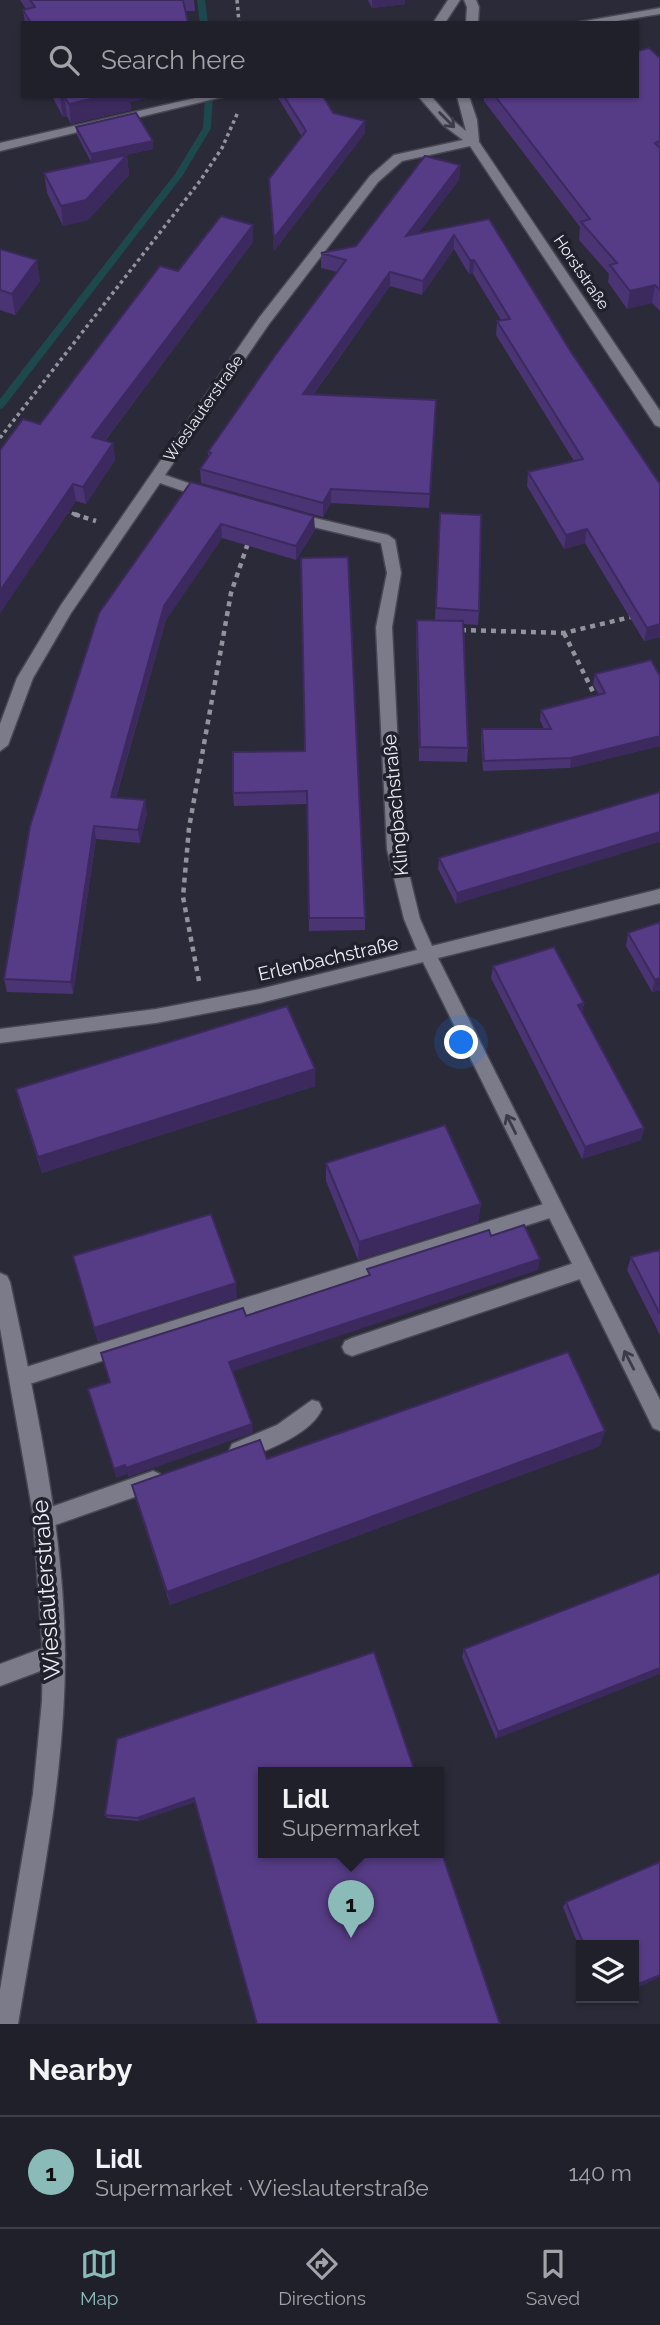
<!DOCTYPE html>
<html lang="en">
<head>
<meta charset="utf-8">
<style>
  :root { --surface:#20202a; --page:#282832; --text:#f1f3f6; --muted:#a2a3a8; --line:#3d3e47; --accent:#8bbbb9 }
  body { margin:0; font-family:Raleway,sans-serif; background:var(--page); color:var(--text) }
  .controls { position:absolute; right:21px; bottom:21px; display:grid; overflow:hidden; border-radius:0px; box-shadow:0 2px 5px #0004 }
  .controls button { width:63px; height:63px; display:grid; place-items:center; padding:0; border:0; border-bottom:2px solid var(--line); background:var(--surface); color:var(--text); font:35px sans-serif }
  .you { position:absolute; left:462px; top:1043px; width:24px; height:24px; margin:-18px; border:5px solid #fff; border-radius:50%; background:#1a73e8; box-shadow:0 0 0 10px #1a73e833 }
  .badge { display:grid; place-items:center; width:46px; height:46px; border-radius:50%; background:var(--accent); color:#111; font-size:23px; font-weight:700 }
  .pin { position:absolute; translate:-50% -58px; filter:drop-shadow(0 2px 4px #0008) }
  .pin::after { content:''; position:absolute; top:37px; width:24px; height:21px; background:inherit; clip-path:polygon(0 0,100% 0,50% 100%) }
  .popup { position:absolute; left:258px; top:1767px; width:186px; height:91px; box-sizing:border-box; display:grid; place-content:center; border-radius:0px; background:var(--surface); filter:drop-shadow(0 2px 5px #0005); font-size:23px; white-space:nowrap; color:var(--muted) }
  .popup b { font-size:26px; color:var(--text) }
  .popup::after { content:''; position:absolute; left:50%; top:100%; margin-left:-14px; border:14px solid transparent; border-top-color:var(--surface) }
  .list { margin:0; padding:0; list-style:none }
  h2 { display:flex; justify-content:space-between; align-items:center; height:91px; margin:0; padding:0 28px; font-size:30px }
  h2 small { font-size:23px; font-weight:400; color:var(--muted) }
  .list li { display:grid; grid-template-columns:46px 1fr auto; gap:21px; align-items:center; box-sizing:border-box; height:112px; padding:0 28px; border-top:2px solid var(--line) }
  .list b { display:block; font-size:26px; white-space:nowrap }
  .list p { margin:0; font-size:23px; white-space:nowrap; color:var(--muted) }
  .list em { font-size:23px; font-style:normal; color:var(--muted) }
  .icon { flex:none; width:38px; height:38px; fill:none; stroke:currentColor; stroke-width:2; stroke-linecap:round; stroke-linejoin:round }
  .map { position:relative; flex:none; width:660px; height:2024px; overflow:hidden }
  .search { position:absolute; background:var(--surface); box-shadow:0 2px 5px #0004; left:21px; right:21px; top:21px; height:77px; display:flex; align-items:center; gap:18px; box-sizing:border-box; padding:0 24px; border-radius:0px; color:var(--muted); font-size:26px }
  .sheet { height:203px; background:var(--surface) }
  nav { display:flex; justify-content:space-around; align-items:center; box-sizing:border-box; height:98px; border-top:2px solid var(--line); background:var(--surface); font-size:19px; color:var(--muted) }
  nav a { display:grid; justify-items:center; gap:4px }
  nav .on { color:var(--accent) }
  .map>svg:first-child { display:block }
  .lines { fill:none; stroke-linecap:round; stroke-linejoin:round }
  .stream { fill:#1d494d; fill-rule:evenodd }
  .lane-casing { stroke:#484753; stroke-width:3 }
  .street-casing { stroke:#484753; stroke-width:3 }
  .path-far1 { stroke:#93939e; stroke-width:3.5; stroke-dasharray:3.5 3.5; stroke-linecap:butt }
  .path { stroke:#93939e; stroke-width:4.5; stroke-dasharray:5 5; stroke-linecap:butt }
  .lane { fill:#7b7b8a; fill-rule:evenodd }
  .street { fill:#7b7b8a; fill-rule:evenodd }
  .wall { fill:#4a3473 }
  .shaded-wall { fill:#3c2a5e }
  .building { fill:#563c86; stroke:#3c2a5e; stroke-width:2 }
  .oneway { stroke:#3c3c49 }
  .labels { text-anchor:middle; stroke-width:7; stroke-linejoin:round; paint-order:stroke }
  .far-street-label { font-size:16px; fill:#ededf6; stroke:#21212d }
  .street-label { font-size:19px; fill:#ededf6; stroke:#21212d }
  .near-street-label { font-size:23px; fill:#ededf6; stroke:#21212d }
</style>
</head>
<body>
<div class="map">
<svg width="660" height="2024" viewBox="0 0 660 2024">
  <rect width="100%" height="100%" fill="#2b2a38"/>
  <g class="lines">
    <path class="stream" d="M 197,0 L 205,0 L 208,23 L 200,23 Z
      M 205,96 L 213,96 L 211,128 L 183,175 L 3,408 L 0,409 L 0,399 L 175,174 L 203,128 Z"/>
    <g class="lane-casing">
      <path id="lane" d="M 553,1201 L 560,1203 L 562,1209 L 560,1215 L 553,1217 L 20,1387 L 13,1385 L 10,1378 L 13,1371 L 20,1369 Z
        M 583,1260 L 590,1263 L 593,1269 L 590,1275 L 583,1278 L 352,1356 L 345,1353 L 342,1347 L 345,1341 L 352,1338 Z
        M 312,1400 L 319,1402 L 322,1409 C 310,1436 264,1451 239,1461 L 232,1458 L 229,1451 L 232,1444 L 277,1425 Z
        M 153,1471 L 160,1474 L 163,1481 L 160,1488 L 44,1529 L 37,1526 L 34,1519 L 37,1512 Z
        M 54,1644 L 62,1647 L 65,1655 L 62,1663 L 0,1686 L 0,1664 Z"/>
    </g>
    <g class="street-casing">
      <path id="street" d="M 448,0 L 460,0 L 445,23 L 433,23 Z
        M 464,0 L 476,0 L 479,7 L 478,23 L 466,23 L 467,7 Z
        M 660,8 L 660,14 L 604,23 L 574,23 Z
        M 204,96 L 226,96 L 0,151 L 0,143 Z
        M 418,96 L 431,96 L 451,119 L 466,131 L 457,96 L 469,96 L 477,120 L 479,142 L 660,411 L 660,427 L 655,425 L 470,146 L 402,161 L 378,182 L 269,324 L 165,475 L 214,492 L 214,498 L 209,500 L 160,483 L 71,613 L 33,678 L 8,745 L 0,751 L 0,724 L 17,678 L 61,605 L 259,318 L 370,176 L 394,155 L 463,140 L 443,125 Z
        M 293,513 L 388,535 L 395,540 L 401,573 L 392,627 L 403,849 L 420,919 L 432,946 L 660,889 L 660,903 L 438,958 L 660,1400 L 660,1431 L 653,1428 L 423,962 L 260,1003 L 156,1023 L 0,1043 L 0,1029 L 156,1009 L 260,989 L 417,950 L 404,919 L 387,849 L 376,627 L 387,573 L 381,543 L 288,521 L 288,515 Z
        M 0,1273 L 7,1276 L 10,1282 C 36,1405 64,1529 65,1655 C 65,1779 38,1902 18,2024 L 0,2024 L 0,1990 L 33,1794 L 42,1701 L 43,1655 L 33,1514 L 0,1328 Z"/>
    </g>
    <path class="path-far1" d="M 237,0 L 239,23
      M 0,438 L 200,181 L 222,148 L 238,112
      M 65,511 L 80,516"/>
    <path class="path" d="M 74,514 L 96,521
      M 461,630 L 564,633 L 635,616
      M 564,633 L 596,698
      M 199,981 L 183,897 L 189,828 L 231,593 L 249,540"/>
    <use href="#lane" class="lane"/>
    <use href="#street" class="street"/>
  </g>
  <path class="wall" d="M 20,0 L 194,0 L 195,11 L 186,11 L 188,23 L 25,23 L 23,10 L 26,9 Z
    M 368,0 L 405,0 L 405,4 L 372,8 Z
    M 660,58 L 660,311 L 652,303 L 627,309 L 608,282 L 609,274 L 579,240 L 580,227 L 484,101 L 484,96 L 637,96 Z
    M 52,96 L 155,96 L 130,102 L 131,110 L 71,124 L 67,116 L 63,117 Z
    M 277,96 L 323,96 L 333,113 L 365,133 L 274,251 L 269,179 L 302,137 Z
    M 76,127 L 153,149 L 91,162 L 77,135 Z
    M 127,155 L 129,175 L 88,220 L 63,226 L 47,193 L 44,173 Z
    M 460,165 L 459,180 L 418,233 L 489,219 L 571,352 L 660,484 L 660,637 L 644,641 L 585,543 L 564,549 L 527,486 L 528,472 L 574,461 L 496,335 L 497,321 L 501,320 L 473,274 L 469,274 L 454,249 L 422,295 L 390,286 L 313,395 L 436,400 L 429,508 L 331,503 L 323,517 L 201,483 L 200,469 L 208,458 L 208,452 L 337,272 L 321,268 L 321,253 L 356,246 Z
    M 253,225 L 253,242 L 105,441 L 113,443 L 115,460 L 86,504 L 76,501 L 0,613 L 0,450 L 40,424 L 178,271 Z
    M 0,249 L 40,281 L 15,315 L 0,310 Z
    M 191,482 L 315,530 L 296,560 L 222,538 L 166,620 L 116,798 L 147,813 L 140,843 L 96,839 L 73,994 L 7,992 L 4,979 Z
    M 440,513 L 479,611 L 478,625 L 464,624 L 468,748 L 467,762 L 419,761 L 416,634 L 417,620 L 435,620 Z
    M 595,674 L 660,676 L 660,746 L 570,768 L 483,771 L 481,739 L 482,729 L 544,729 L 540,720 L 541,710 L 599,695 L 593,684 Z
    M 305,751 L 365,918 L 365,930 L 309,931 L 307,804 L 234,806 L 233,793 Z
    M 660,792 L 456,904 L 438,869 L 439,858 Z
    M 660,922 L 660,990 L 652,992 L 626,946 L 628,933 Z
    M 493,966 L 584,1003 L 582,1012 L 644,1128 L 641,1140 L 582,1159 L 491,978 Z
    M 315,1086 L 42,1173 L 20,1105 L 16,1089 Z
    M 326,1163 L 481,1204 L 478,1222 L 358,1260 L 326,1181 Z
    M 660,1250 L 660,1335 L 627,1270 L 631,1257 Z
    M 73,1256 L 237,1298 L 98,1342 Z
    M 600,1446 L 170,1605 L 136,1500 L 132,1485 L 267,1459 Z
    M 660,1573 L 496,1739 L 462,1657 L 464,1649 Z
    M 195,1802 L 139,1821 L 107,1818 L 105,1815 Z
    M 566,1902 L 634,1945 L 581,1945 L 581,1952 L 563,1907 Z"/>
  <path class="shaded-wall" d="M 372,0 L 405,0 L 405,4 L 372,8 Z
    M 64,96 L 67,116 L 63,117 L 60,97 Z
    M 104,96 L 155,96 L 130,102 L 131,110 L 71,124 L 69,104 Z
    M 365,121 L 365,133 L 274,251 L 274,238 Z
    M 153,141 L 153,149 L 91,162 L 91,154 Z
    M 127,155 L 129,175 L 88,220 L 63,226 L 61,206 Z
    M 460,165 L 459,180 L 406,250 L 406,236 Z
    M 253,225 L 253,242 L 94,455 L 92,437 Z
    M 454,235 L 454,249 L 422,295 L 423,281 Z
    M 37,260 L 40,281 L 15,315 L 12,294 Z
    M 470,260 L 474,260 L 473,274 L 469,274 Z
    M 390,272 L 390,286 L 303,408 L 303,394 Z
    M 655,285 L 652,303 L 627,309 L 630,291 Z
    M 113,443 L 115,460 L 86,504 L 83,487 Z
    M 73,484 L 76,501 L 0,613 L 0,591 Z
    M 331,489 L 331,503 L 323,517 L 323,503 Z
    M 314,516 L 315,530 L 296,560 L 296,546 Z
    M 221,524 L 222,538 L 166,620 L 112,810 L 111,797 L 164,606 Z
    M 587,529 L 585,543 L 564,549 L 566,535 Z
    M 660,624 L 660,637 L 644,641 L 647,628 Z
    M 660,736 L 660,746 L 570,768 L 571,758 Z
    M 145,800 L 147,813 L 140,843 L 138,830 Z
    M 94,826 L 96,839 L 73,994 L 71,982 Z
    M 660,832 L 660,842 L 456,904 L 457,893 Z
    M 660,978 L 660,990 L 652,992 L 655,980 Z
    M 584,1003 L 582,1015 L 578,1005 Z
    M 315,1069 L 315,1086 L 42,1173 L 38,1157 Z
    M 644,1128 L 641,1140 L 582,1159 L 585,1147 Z
    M 481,1204 L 478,1222 L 358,1260 L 359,1242 Z
    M 540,1259 L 538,1270 L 231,1372 L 229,1362 Z
    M 236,1283 L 237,1298 L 98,1342 L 94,1328 Z
    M 252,1424 L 253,1433 L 128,1477 L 126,1468 Z
    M 605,1431 L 600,1446 L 170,1605 L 167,1592 Z
    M 125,1465 L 127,1474 L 116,1478 L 114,1469 Z
    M 660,1668 L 660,1674 L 496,1739 L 498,1732 Z
    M 194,1798 L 195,1802 L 139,1821 L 137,1818 Z
    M 660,1975 L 660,1977 L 634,1989 L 634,1986 Z"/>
  <path class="building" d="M 30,0 L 183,0 L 188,23 L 31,23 L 23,10 L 35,7 Z
    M 649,48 L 660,58 L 660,141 L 655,143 L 660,148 L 660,290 L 655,285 L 630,291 L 610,265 L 617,263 L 581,222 L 590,219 L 495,96 L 637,96 L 637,51 Z
    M 60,96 L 104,96 L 69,104 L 64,96 L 60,97 Z
    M 284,96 L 323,96 L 333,113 L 365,121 L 274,238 L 269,179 L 306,131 Z
    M 136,113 L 153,141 L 91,154 L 76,127 Z
    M 127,155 L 86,200 L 61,206 L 44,173 Z
    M 425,156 L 460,165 L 406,236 L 489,219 L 571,352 L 660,484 L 660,624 L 647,628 L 587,529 L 566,535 L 528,472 L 583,459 L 497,321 L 510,319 L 474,260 L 470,260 L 454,235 L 423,281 L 390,272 L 303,394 L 436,400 L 430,494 L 331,489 L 323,503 L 200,469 L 211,453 L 208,452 L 274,357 L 346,260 L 321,253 L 356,246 Z
    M 221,216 L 253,225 L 92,437 L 113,443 L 83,487 L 73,484 L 0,591 L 0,450 L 23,419 L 40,424 L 160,266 L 178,271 Z
    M 0,249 L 37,260 L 12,294 L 0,290 Z
    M 191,482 L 314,516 L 296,546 L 221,524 L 164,606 L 111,797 L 145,800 L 138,830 L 94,826 L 71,982 L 4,979 L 30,826 L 99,613 Z
    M 440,513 L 481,515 L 479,611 L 436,608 Z
    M 348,557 L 365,918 L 309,918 L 307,791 L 233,793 L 233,752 L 305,751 L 301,558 Z
    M 417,620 L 463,621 L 468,748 L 420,747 Z
    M 651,660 L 660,676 L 660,736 L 571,758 L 484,761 L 482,729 L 551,729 L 541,710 L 605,693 L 595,674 Z
    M 660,792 L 660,832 L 457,893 L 439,858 Z
    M 660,922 L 660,978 L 655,980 L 628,933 Z
    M 554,947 L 584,1003 L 578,1005 L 644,1128 L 585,1147 L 493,966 Z
    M 287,1006 L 315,1069 L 38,1157 L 16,1089 Z
    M 445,1125 L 481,1204 L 359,1242 L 326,1163 Z
    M 211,1214 L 236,1283 L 94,1328 L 73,1256 Z
    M 524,1225 L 540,1259 L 229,1362 L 252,1424 L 126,1468 L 125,1465 L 114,1469 L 88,1389 L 110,1382 L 101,1353 L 243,1308 L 246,1316 L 370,1275 L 367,1269 L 489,1230 L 491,1236 Z
    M 660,1250 L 660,1314 L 631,1257 Z
    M 568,1352 L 605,1431 L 167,1592 L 132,1485 L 260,1440 L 267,1459 Z
    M 660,1573 L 660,1668 L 498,1732 L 464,1649 Z
    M 374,1652 L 415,1772 L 263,1772 L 263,1852 L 438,1852 L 438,1842 L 500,2024 L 257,2024 L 194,1798 L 137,1818 L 105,1815 L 117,1739 Z
    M 660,1862 L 660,1975 L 634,1986 L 634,1945 L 584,1945 L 566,1902 Z"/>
  <defs><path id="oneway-shaft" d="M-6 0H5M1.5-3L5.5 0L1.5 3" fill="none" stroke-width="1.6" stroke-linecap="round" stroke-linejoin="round" transform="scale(1.75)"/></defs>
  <g class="oneway">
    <use href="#oneway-shaft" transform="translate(447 120) rotate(45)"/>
    <use href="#oneway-shaft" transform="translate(511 1124) rotate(-116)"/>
    <use href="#oneway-shaft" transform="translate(629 1360) rotate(-117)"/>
  </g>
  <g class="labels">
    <g class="far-street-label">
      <text transform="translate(582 272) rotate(56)" y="6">Horststraße</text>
      <text transform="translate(203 408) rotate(-55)" y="6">Wieslauterstraße</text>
    </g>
    <g class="street-label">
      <text transform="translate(395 805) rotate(-95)" y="7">Klingbachstraße</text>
      <text transform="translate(328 958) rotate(-13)" y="7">Erlenbachstraße</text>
    </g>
    <g class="near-street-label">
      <text transform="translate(46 1590) rotate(-94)" y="8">Wieslauterstraße</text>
    </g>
  </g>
</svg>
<div class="controls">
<button><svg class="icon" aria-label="layers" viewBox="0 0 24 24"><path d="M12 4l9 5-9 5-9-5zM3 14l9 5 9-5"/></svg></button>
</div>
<div class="you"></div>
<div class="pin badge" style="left:351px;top:1938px">1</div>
<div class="popup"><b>Lidl</b>Supermarket</div>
<div class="search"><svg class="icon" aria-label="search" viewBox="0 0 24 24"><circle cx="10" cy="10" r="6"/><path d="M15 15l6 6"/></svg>Search here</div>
</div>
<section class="sheet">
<h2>Nearby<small></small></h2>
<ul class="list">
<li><span class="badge">1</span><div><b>Lidl</b><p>Supermarket · Wieslauterstraße</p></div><em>140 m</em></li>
</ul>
</section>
<nav>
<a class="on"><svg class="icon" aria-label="map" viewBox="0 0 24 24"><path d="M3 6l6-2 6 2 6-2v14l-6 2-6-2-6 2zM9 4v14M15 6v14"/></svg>Map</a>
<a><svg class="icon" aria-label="directions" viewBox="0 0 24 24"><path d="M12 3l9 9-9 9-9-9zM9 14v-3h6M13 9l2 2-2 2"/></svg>Directions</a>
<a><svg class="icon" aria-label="saved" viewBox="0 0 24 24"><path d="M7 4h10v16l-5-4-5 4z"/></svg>Saved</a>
</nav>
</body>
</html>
